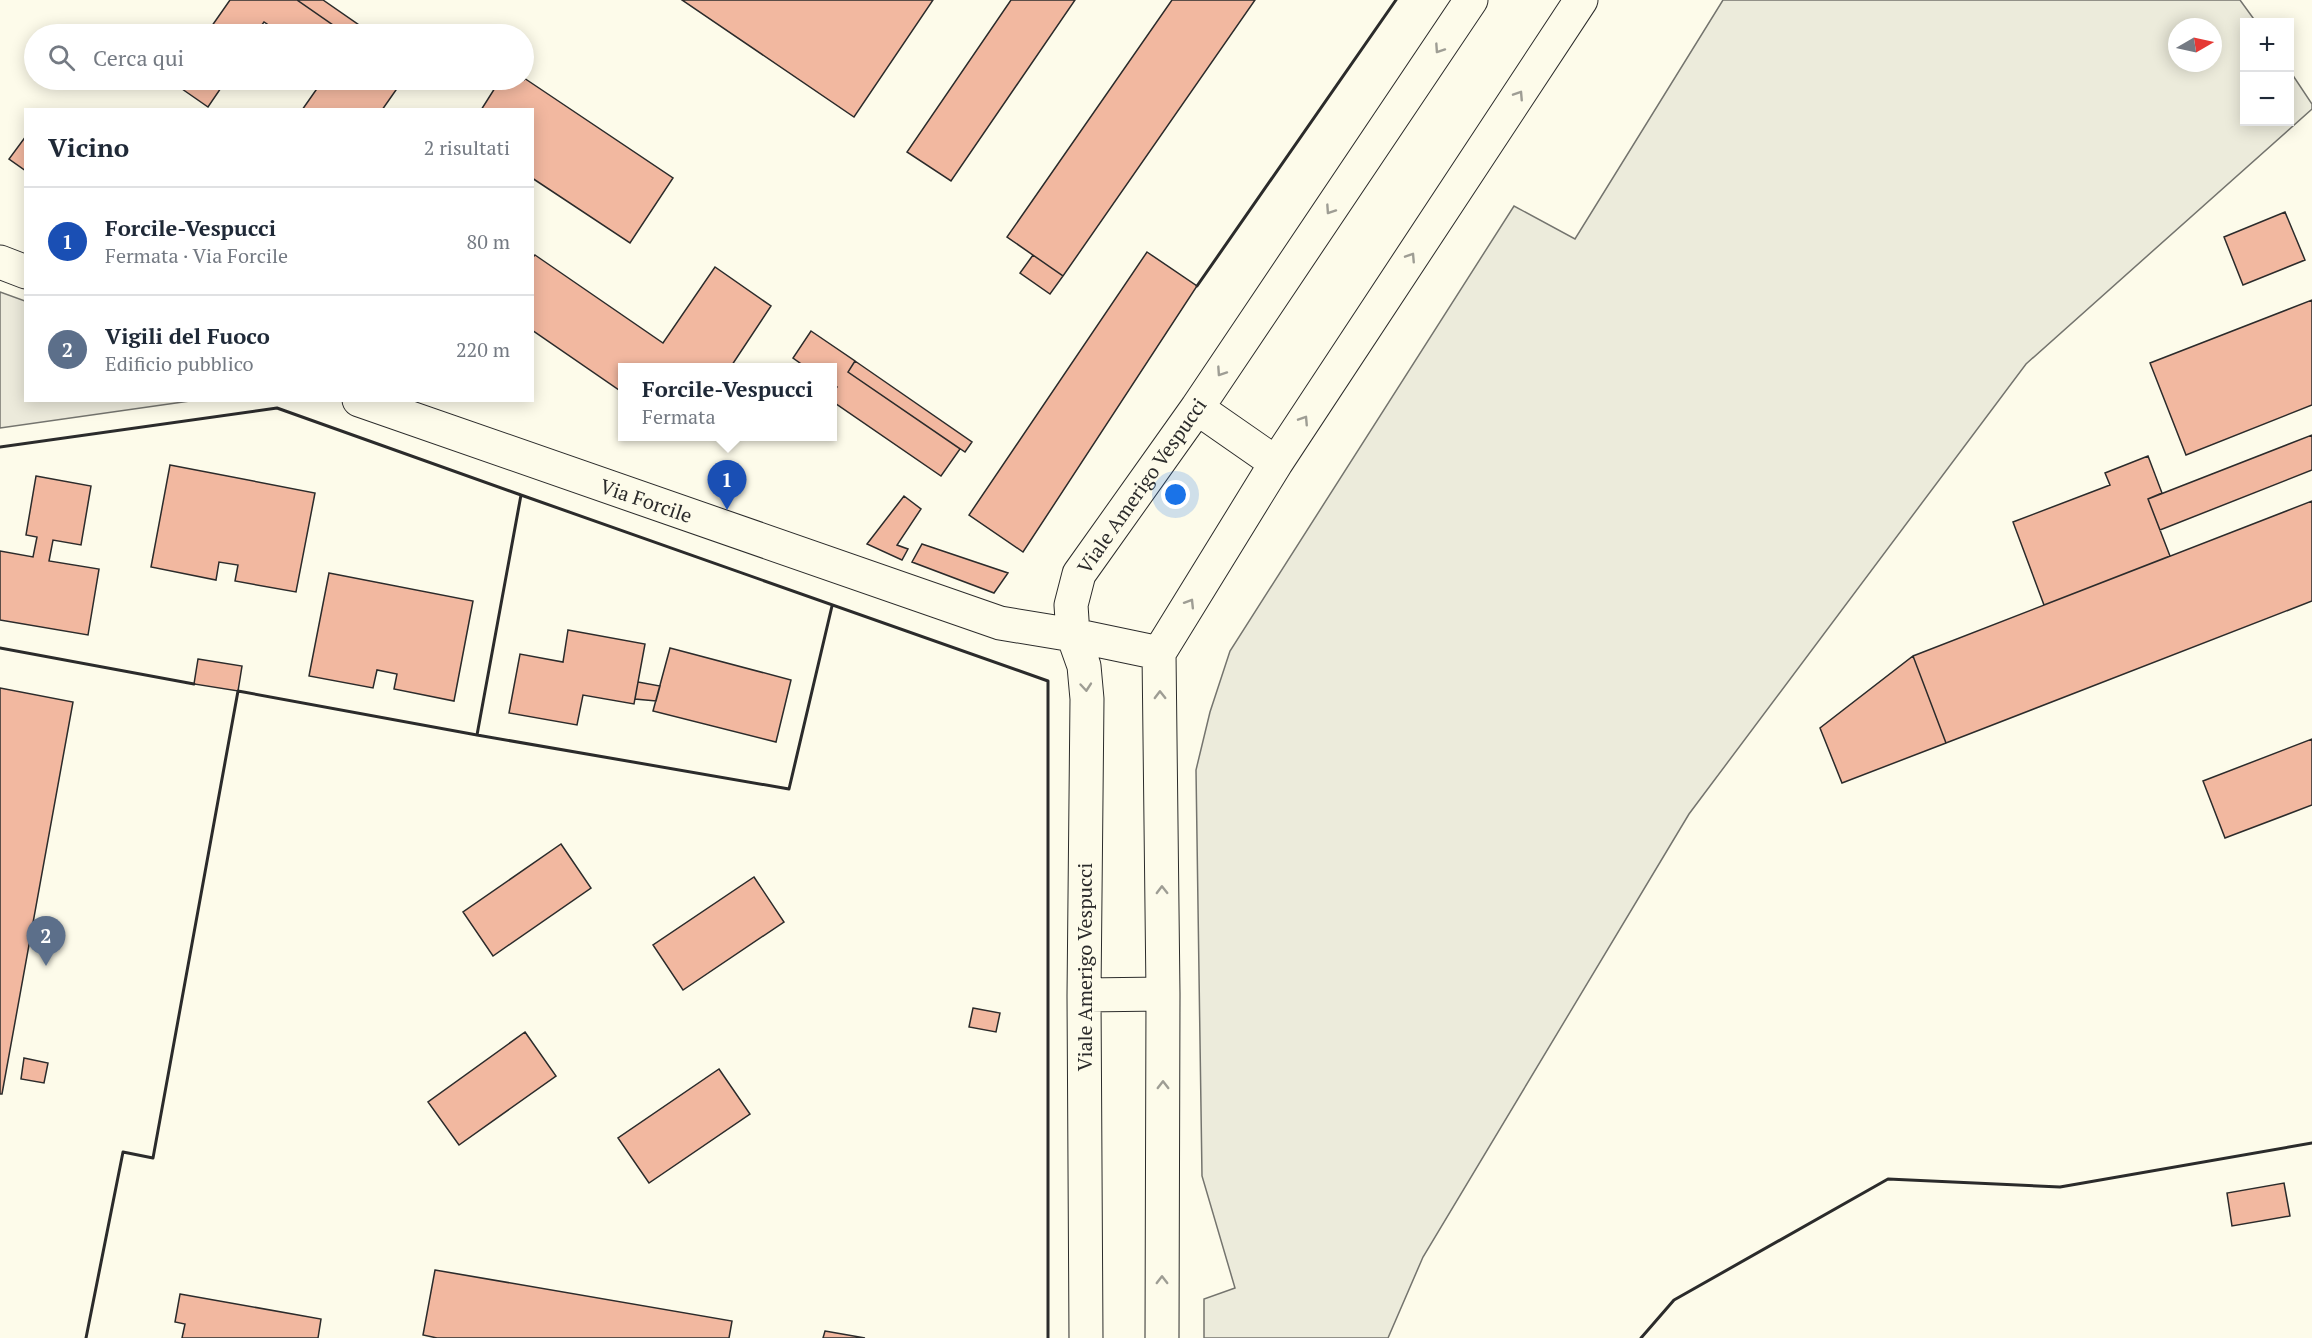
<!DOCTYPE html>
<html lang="it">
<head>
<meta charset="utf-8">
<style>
  :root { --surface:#fff; --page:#f2f2f3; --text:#1f2937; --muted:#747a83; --line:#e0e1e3; --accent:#ea580c }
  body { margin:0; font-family:"PT Serif",serif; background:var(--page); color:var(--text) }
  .controls { position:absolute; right:18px; top:18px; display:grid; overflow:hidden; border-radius:0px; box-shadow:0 3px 15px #0003 }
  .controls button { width:54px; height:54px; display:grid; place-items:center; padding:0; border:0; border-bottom:2px solid var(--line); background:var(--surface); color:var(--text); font:30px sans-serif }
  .compass { position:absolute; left:2168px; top:18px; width:54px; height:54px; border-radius:50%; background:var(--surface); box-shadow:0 3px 15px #0003; rotate:81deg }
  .you { position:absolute; left:1176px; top:495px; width:21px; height:21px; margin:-15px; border:4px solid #fff; border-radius:50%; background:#1a73e8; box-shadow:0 0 0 9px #1a73e833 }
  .badge { display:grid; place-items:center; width:39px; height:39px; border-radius:50%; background:var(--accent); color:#fff; font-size:20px; font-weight:700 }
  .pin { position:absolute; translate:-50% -50px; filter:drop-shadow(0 2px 3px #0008) }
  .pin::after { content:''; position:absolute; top:32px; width:21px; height:18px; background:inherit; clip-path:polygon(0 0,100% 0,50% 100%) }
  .popup { position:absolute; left:618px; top:363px; width:219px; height:78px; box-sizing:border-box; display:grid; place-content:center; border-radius:0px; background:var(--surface); filter:drop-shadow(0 2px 4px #0005); font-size:20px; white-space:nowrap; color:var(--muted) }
  .popup b { font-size:22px; color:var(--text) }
  .popup::after { content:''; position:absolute; left:50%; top:100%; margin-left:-12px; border:12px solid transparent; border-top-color:var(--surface) }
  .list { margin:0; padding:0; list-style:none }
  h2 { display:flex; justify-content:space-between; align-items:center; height:78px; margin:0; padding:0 24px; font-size:26px }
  h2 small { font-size:20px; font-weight:400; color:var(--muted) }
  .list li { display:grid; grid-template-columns:39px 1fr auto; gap:18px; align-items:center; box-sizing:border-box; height:108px; padding:0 24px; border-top:2px solid var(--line) }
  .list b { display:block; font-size:22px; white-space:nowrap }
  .list p { margin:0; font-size:20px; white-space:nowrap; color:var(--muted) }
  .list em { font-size:20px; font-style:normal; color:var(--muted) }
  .icon { flex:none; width:33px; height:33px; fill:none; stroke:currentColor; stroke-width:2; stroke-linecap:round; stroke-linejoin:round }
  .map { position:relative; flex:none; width:2312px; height:1338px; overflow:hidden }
  .search { position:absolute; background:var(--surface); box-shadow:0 3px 15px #0003; left:24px; top:24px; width:510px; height:66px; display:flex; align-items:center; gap:15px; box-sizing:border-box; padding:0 21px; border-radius:33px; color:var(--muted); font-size:22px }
  .panel { position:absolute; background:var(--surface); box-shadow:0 3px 15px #0003; left:24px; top:108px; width:510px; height:294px; border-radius:0px }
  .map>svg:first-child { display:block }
  .green { fill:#ecebdb; stroke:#74746e; stroke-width:1.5; fill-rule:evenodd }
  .parking { fill:#eceadb; stroke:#74746e; stroke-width:1.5 }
  .building { fill:#f2b8a0; stroke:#2b2b2b; stroke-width:1.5 }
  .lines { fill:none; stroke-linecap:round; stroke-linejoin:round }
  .minor-casing { stroke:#2b2b2b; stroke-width:35 }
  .minor { stroke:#fdfbea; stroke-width:33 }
  .wall { stroke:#2b2b2b; stroke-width:3 }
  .oneway { stroke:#9e9d94 }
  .labels { text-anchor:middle; stroke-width:4.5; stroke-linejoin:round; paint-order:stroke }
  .street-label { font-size:20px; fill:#2b2b2b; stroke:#fdfbea }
</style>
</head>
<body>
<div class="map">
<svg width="2312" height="1338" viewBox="0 0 2312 1338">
  <rect width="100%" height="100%" fill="#fdfbea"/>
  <path class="green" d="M 1723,0 L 2240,0 L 2256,22 L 2244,22 L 2244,122 L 2290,122 L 2290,71 L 2312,104 L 2312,109 L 2026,364 L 1689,814 L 1423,1257 L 1388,1338 L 1204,1338 L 1204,1299 L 1235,1288 L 1202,1176 L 1196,770 L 1210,712 L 1230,651 L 1514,206 L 1575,239 ZM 2177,27 L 2213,27 L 2213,63 L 2177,63 Z"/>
  <path class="parking" d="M 0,292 L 25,301 L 26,400 L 190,401 L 0,428 Z"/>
  <path class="building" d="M 230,0 L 297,0 L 346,34 L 282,34 L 264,22 L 255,34 L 216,34 L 209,30 Z
    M 297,0 L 323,0 L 359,25 L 352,34 L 346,34 Z
    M 682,0 L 933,0 L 854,117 Z
    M 1011,0 L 1075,0 L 951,181 L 907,152 Z
    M 1172,0 L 1255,0 L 1063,276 L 1007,237 Z
    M 359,25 L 372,34 L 352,34 Z
    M 524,78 L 673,178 L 630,243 L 532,178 L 532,110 L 481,110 L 500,80 L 524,80 Z
    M 174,80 L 216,80 L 223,85 L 208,107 L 172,82 Z
    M 323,80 L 403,80 L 382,110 L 302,110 Z
    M 26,136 L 26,171 L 9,159 Z
    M 2285,212 L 2305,260 L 2243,285 L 2224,237 Z
    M 1147,252 L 1197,286 L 1023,552 L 969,515 Z
    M 535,255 L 663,343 L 715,267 L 771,306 L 730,368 L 622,368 L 622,392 L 532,330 L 532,258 Z
    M 1033,255 L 1063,276 L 1050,294 L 1020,273 Z
    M 2312,300 L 2312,405 L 2186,455 L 2150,363 Z
    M 811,331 L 855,361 L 848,372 L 960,449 L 941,476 L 832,401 L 832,394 L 837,387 L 832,384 L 832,368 L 807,368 L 793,358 Z
    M 855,361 L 972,442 L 965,452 L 848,372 Z
    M 2312,435 L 2312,470 L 2160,530 L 2148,499 Z
    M 2148,456 L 2162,493 L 2148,499 L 2170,556 L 2044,605 L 2013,522 L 2110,485 L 2105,473 Z
    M 170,465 L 315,493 L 296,592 L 235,581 L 238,565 L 219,562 L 216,580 L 151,567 Z
    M 36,476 L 91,486 L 81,545 L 53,540 L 49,561 L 99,569 L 88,635 L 0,620 L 0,551 L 33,557 L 37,537 L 26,535 Z
    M 904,496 L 921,509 L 897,545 L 908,549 L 902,560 L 867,544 Z
    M 2312,501 L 2312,601 L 1946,743 L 1913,656 Z
    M 922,544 L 1008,573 L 994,593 L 912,562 Z
    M 329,573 L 473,601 L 454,701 L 394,689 L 397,674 L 377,670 L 373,688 L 309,676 Z
    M 568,630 L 645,644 L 634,704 L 583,695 L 577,725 L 509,713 L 520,654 L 563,662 Z
    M 670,648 L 791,680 L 776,742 L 653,711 Z
    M 1913,656 L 1946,743 L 1842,783 L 1820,728 Z
    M 198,659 L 242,666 L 238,691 L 194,684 Z
    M 638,682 L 660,686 L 656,701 L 635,699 Z
    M 0,688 L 73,702 L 2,1094 L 0,1094 Z
    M 2312,739 L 2312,805 L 2225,838 L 2203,781 Z
    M 561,844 L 591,888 L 493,956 L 463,912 Z
    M 754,877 L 784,922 L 683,990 L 653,945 Z
    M 973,1008 L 1000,1013 L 996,1032 L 969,1027 Z
    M 525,1032 L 556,1076 L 459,1145 L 428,1102 Z
    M 24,1058 L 48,1063 L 44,1083 L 21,1079 Z
    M 719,1069 L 750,1114 L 649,1183 L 618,1138 Z
    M 2284,1183 L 2290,1216 L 2232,1226 L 2227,1193 Z
    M 435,1270 L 732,1321 L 729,1338 L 437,1338 L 423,1335 Z
    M 180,1294 L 321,1319 L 318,1338 L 182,1338 L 185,1324 L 175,1322 Z
    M 825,1331 L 865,1338 L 823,1338 Z"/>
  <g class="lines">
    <g class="minor-casing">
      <path id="minor" d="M 0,262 L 26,272
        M 359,400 L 1000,623 L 1073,635 L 1159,653
        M 1197,408 L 1276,463
        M 1084,995 L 1163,994
        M 1086,1338 L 1084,995 L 1087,699 L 1084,666 L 1073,635 L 1071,605 L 1079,574 L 1197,408 L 1471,0
        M 1162,1338 L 1163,994 L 1159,653 L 1276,463 L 1581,0"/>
    </g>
    <use href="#minor" class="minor"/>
    <path class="wall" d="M 1197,286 L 1396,0
      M 0,447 L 277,408 L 521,495
      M 832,606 L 789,789 L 477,735 L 521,495 L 1048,681 L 1048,1338
      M 0,648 L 194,684
      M 86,1338 L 123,1152 L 153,1158 L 238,691 L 477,735
      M 1641,1338 L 1674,1300 L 1888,1179 L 2060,1187 L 2312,1143"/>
  </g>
  <defs><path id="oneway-chevron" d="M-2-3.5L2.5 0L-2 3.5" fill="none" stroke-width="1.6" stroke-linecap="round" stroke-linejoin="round" transform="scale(1.5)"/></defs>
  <g class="oneway">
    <use href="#oneway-chevron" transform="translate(1439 49) rotate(124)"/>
    <use href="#oneway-chevron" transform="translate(1519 95) rotate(-57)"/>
    <use href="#oneway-chevron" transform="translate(1330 210) rotate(124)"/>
    <use href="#oneway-chevron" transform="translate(1411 257) rotate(-57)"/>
    <use href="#oneway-chevron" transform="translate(1221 372) rotate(124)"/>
    <use href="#oneway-chevron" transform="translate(1304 420) rotate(-57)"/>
    <use href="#oneway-chevron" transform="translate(1190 603) rotate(-58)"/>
    <use href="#oneway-chevron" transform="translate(1086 687) rotate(85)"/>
    <use href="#oneway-chevron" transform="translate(1160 695) rotate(-91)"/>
    <use href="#oneway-chevron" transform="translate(1162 890) rotate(-91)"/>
    <use href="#oneway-chevron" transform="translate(1163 1085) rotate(-90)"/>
    <use href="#oneway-chevron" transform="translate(1162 1280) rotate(-90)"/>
  </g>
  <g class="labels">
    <g class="street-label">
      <text transform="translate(1142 486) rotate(-55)" y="7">Viale Amerigo Vespucci</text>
      <text transform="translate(646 501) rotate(19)" y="7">Via Forcile</text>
      <text transform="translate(1085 967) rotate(-90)" y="7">Viale Amerigo Vespucci</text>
    </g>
  </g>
</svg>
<div class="controls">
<button>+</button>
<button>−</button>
</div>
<svg class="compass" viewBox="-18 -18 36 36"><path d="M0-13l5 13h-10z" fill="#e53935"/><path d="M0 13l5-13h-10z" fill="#747a83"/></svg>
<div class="you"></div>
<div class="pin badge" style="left:727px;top:510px;background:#1a4fb4">1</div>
<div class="popup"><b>Forcile-Vespucci</b>Fermata</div>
<div class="pin badge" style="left:46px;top:966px;background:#5c6f8a">2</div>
<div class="search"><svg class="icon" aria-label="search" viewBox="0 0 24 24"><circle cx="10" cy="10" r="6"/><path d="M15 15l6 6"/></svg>Cerca qui</div>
<section class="panel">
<h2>Vicino<small>2 risultati</small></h2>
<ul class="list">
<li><span class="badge" style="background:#1a4fb4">1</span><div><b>Forcile-Vespucci</b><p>Fermata · Via Forcile</p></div><em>80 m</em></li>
<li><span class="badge" style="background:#5c6f8a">2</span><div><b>Vigili del Fuoco</b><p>Edificio pubblico</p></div><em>220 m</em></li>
</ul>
</section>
</div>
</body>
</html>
